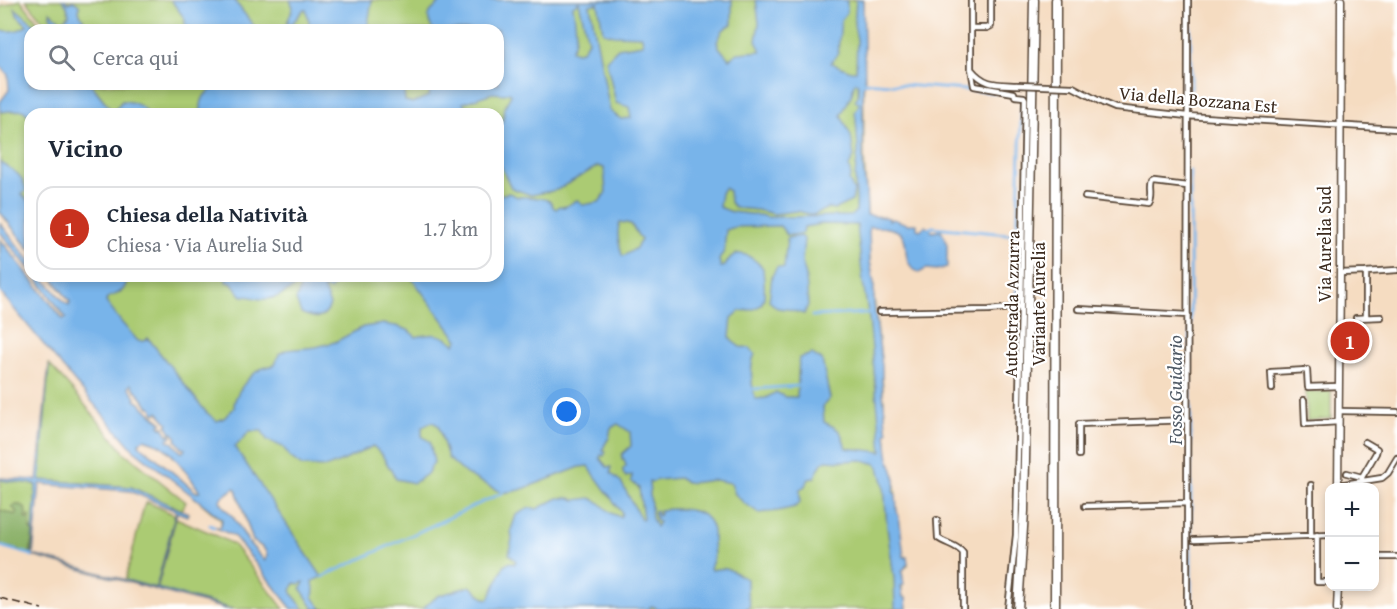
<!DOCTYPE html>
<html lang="it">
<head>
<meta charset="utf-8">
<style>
  :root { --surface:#fff; --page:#f6f6f7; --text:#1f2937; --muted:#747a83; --line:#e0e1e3; --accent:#c8321e }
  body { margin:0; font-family:"Gentium Book Plus",serif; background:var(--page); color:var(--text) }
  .controls { position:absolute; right:18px; bottom:18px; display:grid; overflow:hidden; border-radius:12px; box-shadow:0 3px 9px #0003 }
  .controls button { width:54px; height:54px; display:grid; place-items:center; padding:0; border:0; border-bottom:2px solid var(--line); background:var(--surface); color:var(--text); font:30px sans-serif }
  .you { position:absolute; left:567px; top:412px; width:21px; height:21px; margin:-15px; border:4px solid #fff; border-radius:50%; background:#1a73e8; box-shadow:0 0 0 9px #1a73e833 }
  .badge { display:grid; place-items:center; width:39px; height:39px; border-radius:50%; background:var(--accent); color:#fff; font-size:20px; font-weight:700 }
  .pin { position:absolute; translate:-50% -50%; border:3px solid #fff; box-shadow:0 2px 6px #0006 }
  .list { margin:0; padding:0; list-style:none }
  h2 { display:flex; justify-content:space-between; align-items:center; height:78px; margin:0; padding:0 24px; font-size:26px }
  h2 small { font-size:20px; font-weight:400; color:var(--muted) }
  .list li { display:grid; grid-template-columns:39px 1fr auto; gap:18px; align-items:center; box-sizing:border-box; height:84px; margin:0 12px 12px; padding:0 12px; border:2px solid var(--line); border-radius:18px }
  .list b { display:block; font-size:22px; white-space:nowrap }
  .list p { margin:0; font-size:20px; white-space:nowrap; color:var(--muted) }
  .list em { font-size:20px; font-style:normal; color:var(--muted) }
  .icon { flex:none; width:33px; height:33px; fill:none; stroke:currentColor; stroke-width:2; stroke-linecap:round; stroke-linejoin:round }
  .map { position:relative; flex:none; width:1397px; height:609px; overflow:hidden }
  .search { position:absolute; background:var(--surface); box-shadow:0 3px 9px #0003; left:24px; top:24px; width:480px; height:66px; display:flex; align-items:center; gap:15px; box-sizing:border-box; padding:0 21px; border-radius:18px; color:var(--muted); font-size:22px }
  .panel { position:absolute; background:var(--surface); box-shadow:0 3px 9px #0003; left:24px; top:108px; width:480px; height:174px; border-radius:18px }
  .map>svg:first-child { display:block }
  .green { fill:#abcb73; stroke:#737a48; stroke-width:1.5; fill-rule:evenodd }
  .forest { fill:#88af65; stroke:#626c42; stroke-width:1.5 }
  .water { fill:#78b4ea; stroke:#5a6f84; stroke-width:1.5; fill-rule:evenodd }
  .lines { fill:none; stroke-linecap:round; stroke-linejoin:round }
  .canal { stroke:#78b4ea; stroke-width:3 }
  .minor-casing { stroke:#574536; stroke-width:8 }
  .major-casing { stroke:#574536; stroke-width:9 }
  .highway-casing { stroke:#574536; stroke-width:11 }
  .minor { stroke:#fff; stroke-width:4.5 }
  .major { stroke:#fff; stroke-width:6 }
  .highway { stroke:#fff; stroke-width:8 }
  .rail { stroke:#3b2a1e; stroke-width:1.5; stroke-dasharray:9 4.5; stroke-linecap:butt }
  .minor-bridge-casing { stroke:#574536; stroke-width:8; stroke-linecap:butt }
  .minor-bridge { stroke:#fff; stroke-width:4.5 }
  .labels { text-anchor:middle; stroke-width:4.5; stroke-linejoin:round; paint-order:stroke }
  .street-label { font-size:18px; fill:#3b2a1e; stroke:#fff }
  .water-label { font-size:20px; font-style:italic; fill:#505a65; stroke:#fff }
</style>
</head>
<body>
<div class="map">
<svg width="1397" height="609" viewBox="0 0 1397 609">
  <rect width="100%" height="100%" fill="#fff"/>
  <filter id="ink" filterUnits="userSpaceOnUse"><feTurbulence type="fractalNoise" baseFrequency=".0167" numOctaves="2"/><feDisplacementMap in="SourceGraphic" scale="12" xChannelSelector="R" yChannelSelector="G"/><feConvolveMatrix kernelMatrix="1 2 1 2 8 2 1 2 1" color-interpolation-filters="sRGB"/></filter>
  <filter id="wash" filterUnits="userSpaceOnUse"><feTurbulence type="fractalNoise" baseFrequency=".008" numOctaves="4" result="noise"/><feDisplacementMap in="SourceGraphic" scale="24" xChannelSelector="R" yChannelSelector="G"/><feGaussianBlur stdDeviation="1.35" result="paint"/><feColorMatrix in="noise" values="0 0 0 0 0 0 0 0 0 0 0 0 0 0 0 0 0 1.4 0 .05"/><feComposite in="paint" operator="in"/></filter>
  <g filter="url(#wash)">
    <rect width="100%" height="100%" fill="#f5dcc1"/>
    <path class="green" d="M 20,0 L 21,0 L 44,30 L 41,30 L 34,23 L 17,15 L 27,25 C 20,32 9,31 0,31 L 0,7 Z
      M 26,0 L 62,0 L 67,6 L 69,15 L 64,20 L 61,21 L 54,15 L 53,20 L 60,30 L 50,30 Z
      M 65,0 L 863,0 L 864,156 L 870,261 L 881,361 L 888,460 L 895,479 L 896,508 L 903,557 L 906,557 L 908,565 L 902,571 C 904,581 900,587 903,597 L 906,598 L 906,609 L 493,609 L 489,599 L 484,598 L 470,587 L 438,596 L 422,609 L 292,609 L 235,537 L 221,529 L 221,520 L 179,484 L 133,449 L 44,344 L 0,290 L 0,239 L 63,319 L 66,318 L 35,276 L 42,276 L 64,302 L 69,305 L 70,302 L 51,276 L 498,276 L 498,114 L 148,114 C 141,104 134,102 122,101 L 113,112 L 91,84 L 498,84 L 498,30 L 89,30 L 79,12 L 79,5 L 68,3 ZM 131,384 L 149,407 L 150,406 L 153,409 L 153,412 L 155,414 L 158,412 L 168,423 L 166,426 L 168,427 L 171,433 L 173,433 L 177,438 L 176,440 L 182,448 L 185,449 L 183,452 L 181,452 L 172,442 L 169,442 L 167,439 L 172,437 L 170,434 L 168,435 L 163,427 L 160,427 L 159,425 L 162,423 C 158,419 154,417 150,413 C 145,408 142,404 135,400 L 136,398 L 129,387 ZM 144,439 C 149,441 154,442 158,444 C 172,450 192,479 200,492 L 196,492 L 157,459 L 139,445 L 139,443 ZM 234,488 L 236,489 L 253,541 C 261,546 271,551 265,561 L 249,543 L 233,517 L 223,506 L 220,501 L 221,498 Z
      M 23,110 L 30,117 L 30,250 L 0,212 L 0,112 Z
      M 49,364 L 75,393 L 125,453 L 186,502 L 182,510 L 131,487 L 39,480 Z
      M 1331,391 L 1331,418 L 1307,421 L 1306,392 Z
      M 0,480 L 36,484 L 32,555 L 0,546 Z
      M 147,502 L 175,515 L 156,589 L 125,581 L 144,506 Z
      M 176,518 L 213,534 L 233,544 L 284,609 L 230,609 L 157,589 Z"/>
    <path class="forest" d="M 15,505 L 20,505 L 25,507 L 26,514 L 25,518 L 27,519 L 30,516 L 30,529 L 33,533 L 30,554 L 22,552 L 17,549 L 0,546 L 0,510 L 16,515 L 16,511 L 12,507 Z"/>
    <path class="water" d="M 62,0 L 65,0 L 68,3 L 73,1 L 79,5 L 79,12 L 89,30 L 60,30 L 52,27 L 53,20 L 50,16 L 50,12 L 61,21 L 64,20 L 69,15 L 67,6 Z
      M 171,0 L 234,0 L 257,30 L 195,30 L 185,26 L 185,19 Z
      M 290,0 L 372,0 L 367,30 L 311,30 L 306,9 L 304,9 L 292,24 L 287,23 L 293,7 Z
      M 442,0 L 732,0 L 732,24 L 723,30 L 717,42 L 719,47 L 729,59 L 738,53 L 761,51 L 756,41 L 759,23 L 756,0 L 845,0 L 847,1 L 847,12 L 841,20 L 838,53 L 831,63 L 851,71 L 856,71 L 857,40 L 854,25 L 856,0 L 863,0 L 865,84 L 863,88 L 863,168 L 866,191 L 867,215 L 889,218 L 889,220 L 893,219 L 907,224 L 917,224 L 917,229 L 920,230 L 925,226 L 933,232 L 941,230 L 947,244 L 947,267 L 937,270 L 926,269 L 919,273 C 890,257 928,225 869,227 L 870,261 L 874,283 L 874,304 L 882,366 L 882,381 L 886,426 L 888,431 L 886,433 C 887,441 887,450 889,458 C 892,470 899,480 893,491 L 896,495 L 897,511 L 900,523 L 904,557 L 907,557 L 908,563 L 902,572 L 904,585 L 901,586 L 903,597 L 906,598 L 907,609 L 895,609 L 894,578 L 887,527 L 884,486 L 879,467 L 876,464 L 862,460 L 844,461 L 826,460 L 822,463 L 814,478 L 809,479 L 804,487 L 800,489 L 800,502 L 795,507 L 778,511 L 759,513 L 744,503 L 735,494 L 731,483 C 725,482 720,481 715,480 C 703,480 688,487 679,478 L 658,480 L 652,482 L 649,481 L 652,518 L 656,527 L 659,522 L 656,521 L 654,511 L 656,510 L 658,516 L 660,514 L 659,510 C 676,508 706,506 712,527 C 714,531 713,536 713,541 C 714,550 715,559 710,568 L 712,570 C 730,565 733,573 747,579 L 747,593 L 750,605 L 747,609 L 656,609 L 655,607 L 651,606 L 649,609 L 422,609 L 438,596 L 470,586 L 484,598 L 489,599 L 504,566 L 510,562 L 514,564 L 516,561 L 509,554 L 512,539 L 511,530 L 516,515 L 529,508 L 537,509 L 558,498 L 570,498 L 575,500 L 591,498 L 600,503 L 611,513 L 620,517 L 622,513 L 588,466 L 580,467 L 520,490 L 502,493 L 466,474 L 448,458 L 438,425 L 432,422 L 422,427 L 422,436 L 430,442 L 434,462 L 427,474 L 414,483 L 396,479 L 382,455 L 373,446 L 345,460 L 327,467 L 302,466 L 290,457 L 283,447 L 267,440 L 262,431 L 250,431 L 235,447 L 322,577 L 313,581 L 314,590 L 313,597 L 322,609 L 314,609 L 301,589 L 304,582 L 299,584 L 295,583 L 291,590 L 293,595 L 304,609 L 292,609 L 234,536 L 214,527 L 221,527 L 222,519 L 133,449 L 74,381 L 0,292 L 0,239 L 63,319 L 66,318 L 35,276 L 42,276 L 64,302 L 69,305 L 70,302 L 51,276 L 124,276 L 127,280 C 125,293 118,293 107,298 L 106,302 L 122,323 L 138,341 L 145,341 L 148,338 L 206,412 L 217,421 L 224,418 L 234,408 C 233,395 249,375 261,369 C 265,367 270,366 275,365 L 279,354 L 286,350 L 316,347 L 335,342 L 363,327 L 383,324 L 396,326 L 408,330 L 416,337 C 433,333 442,333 455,344 L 458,340 L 410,276 L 498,276 L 498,195 L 509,193 L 518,197 C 523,196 548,198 551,202 C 552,203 552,205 553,207 L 556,209 L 560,206 C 567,209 571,202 577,200 L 583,205 L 599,202 L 606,193 L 604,168 L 598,166 L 557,190 L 531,195 L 511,188 L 498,160 L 498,126 L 503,121 L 504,108 L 511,95 L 509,92 L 505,94 L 492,93 L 463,103 L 465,107 L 474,106 L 475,114 L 201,114 C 199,95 208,89 226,84 L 403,84 L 405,101 L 412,103 L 429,96 L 431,84 L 498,84 L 498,30 L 433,30 C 422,10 433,13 442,0 ZM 579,2 L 588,41 L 582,51 L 576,52 L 571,50 C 579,37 575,21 573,6 ZM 598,3 L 603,32 L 614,35 L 642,36 L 643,44 L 618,48 L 606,60 L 616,103 L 629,107 L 631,118 L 621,119 L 610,111 L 590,5 ZM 856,82 L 858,84 L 858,96 L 855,100 L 859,103 L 858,107 L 855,112 C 857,124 857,137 858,149 C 858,159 855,168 855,178 C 855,189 857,200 856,211 L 851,216 L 767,217 L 760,215 L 732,212 L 719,207 L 721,193 L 724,188 L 729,191 L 730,202 L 735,208 L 757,210 L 774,214 L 797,211 L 813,215 L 828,208 L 835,209 L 852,201 L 854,191 L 849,180 L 851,176 L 849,166 L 854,157 L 851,136 L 841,115 L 852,94 L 854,84 ZM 620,222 L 631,224 L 641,240 L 636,248 L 624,256 L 622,255 C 619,243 616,233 620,222 ZM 822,224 L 857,225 L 863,283 L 869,319 L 882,452 L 846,448 C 841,430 841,430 824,422 L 823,406 L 830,398 L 822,360 L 812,354 L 799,358 L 797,397 L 785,397 L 776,392 L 766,398 L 755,399 C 752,386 749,366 755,354 L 750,348 L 740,347 L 732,341 L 730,337 L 732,318 L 740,311 C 772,311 764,291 763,268 C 752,256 734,244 725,266 L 721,267 L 719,260 L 724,251 L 726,230 L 735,227 L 780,226 L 787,235 L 794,235 L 803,233 L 804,227 ZM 131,384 L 149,407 L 150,406 L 153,409 L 153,412 L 155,414 L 158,412 L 168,423 L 166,426 L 168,427 L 171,433 L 173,433 L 177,438 L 176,440 L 182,448 L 185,449 L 183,452 L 181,452 L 172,442 L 169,442 L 167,439 L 172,437 L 170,434 L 168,435 L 163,427 L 161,428 L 159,425 L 162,423 C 158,419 154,417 150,413 C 145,408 142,404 135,400 L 136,398 L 129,387 ZM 618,424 L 630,432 L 631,446 L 622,454 L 622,459 L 624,459 L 626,466 L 623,469 L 623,473 L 626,477 L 632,475 L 631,481 L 639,488 L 643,519 L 641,519 L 621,482 L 611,473 L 611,467 L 607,467 L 600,458 L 601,455 L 604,456 L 606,451 L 603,450 C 604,444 606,443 609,438 C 610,435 610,431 611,428 ZM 144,439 C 149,441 154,442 158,444 C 172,450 192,479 200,492 L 196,492 L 157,459 L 139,445 L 139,443 ZM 234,488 L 236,489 L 253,541 C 261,546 271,551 265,561 L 249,543 L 233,517 L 223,506 L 220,501 L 221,498 Z
      M 15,8 L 41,30 L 30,30 L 30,84 L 91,84 L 113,112 L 122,101 C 134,102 141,104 148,114 L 30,114 L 30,117 L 23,110 L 0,112 L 0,102 L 9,90 L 8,75 L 0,65 L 0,31 C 9,31 20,32 27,25 L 17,15 Z
      M 0,162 C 13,170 24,175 26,191 L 22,194 L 30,203 L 30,250 L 0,212 Z
      M 0,223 L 30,261 L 30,270 L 0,232 Z
      M 800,236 L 804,239 L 802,262 L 806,276 L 808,305 L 804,314 L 787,309 L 777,308 L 769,301 L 772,276 L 777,267 L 784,268 L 787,238 Z
      M 226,276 L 343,276 L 330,290 L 323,288 L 330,305 C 324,321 315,319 301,313 L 296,300 L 300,289 L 299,285 C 287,291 277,300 262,299 C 255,299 250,295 242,296 L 231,283 L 226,282 Z
      M 49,365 L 40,480 L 131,487 L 188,513 L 187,516 L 177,512 L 157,588 L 232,609 L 226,609 L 32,556 L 36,484 L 0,480 L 0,478 L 37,480 ZM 40,484 L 130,491 L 176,511 L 156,588 L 33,555 Z"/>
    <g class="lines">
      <path class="canal" d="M 1190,0 L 1191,88
        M 864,82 L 1005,93
        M 1190,171 L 1191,609
        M 928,229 L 933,227 L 1018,235
        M 1017,302 L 1018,206 L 1022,97
        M 812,316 L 868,313
        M 753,389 L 798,386
        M 210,525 L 214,527
        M 0,546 L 32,555 L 32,556
        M 322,577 L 502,493"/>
    </g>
  </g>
  <g filter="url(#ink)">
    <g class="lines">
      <g class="minor-casing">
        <path id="minor" d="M 971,0 L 971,28
          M 991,0 L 991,26 L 987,28 L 971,28 L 971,68 L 974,86 L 1014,93 L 1015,96 L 1024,97 L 1025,99 L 1021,307
          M 971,69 C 985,86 996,84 1017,85
          M 1073,87 L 1103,103 L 1115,108 L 1187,116 L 1397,129
          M 1085,197 L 1149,204 C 1154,198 1149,190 1152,183 L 1154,182 L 1187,186
          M 1366,272 L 1397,270
          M 1340,273 L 1366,272 L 1366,317
          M 1078,309 L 1188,315
          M 879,312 L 989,310 L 1021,307 L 1016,535 L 1008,609
          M 1356,318 L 1381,317
          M 1272,389 L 1271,372 L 1307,370 L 1308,387 L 1339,386
          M 1304,400 L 1305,424 L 1339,422
          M 1339,411 L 1397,412
          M 1079,455 L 1079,424 L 1188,420
          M 1347,473 L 1362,477
          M 1362,482 L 1362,477 L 1376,453 L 1377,449 L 1365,442
          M 1311,485 L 1311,535
          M 1338,485 L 1382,478 L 1388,473 L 1397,458
          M 1085,506 L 1188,503
          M 937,520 L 938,538 C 946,544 957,545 963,553 L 963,609
          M 1317,535 L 1317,582 L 1330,582
          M 1194,540 L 1330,535
          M 1374,557 L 1397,557
          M 1187,609 L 1188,0"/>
      </g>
      <g class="major-casing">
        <path id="major" d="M 1338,488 L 1340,273 L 1341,0
          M 1337,609 L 1338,586"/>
      </g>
      <g class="highway-casing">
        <path id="highway" d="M 1018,609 L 1024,511 L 1034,0
          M 1055,609 L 1056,0"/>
      </g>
      <use href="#minor" class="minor"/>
      <use href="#major" class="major"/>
      <use href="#highway" class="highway"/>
      <path class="rail" d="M 0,598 L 42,609"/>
      <g class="minor-bridge-casing">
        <path id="minor-bridge" d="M 1017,85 L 1073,87"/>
      </g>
      <use href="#minor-bridge" class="minor-bridge"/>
    </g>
  </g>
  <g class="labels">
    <g class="street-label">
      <text transform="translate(1198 100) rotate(5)" y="6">Via della Bozzana Est</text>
      <text transform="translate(1325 244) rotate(-90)" y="6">Via Aurelia Sud</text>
      <text transform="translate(1012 304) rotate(-89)" y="6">Autostrada Azzurra</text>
      <text transform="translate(1039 304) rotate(-90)" y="6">Variante Aurelia</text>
    </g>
    <g class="water-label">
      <text transform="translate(1175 390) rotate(-90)" y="7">Fosso Guidario</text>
    </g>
  </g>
</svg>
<div class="controls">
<button>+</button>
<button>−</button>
</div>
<div class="you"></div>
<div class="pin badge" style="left:1350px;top:341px">1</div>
<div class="search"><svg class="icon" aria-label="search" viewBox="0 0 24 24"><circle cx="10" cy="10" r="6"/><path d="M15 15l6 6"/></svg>Cerca qui</div>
<section class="panel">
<h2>Vicino<small></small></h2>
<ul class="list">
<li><span class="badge">1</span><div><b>Chiesa della Natività</b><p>Chiesa · Via Aurelia Sud</p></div><em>1.7 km</em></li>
</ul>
</section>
</div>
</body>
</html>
